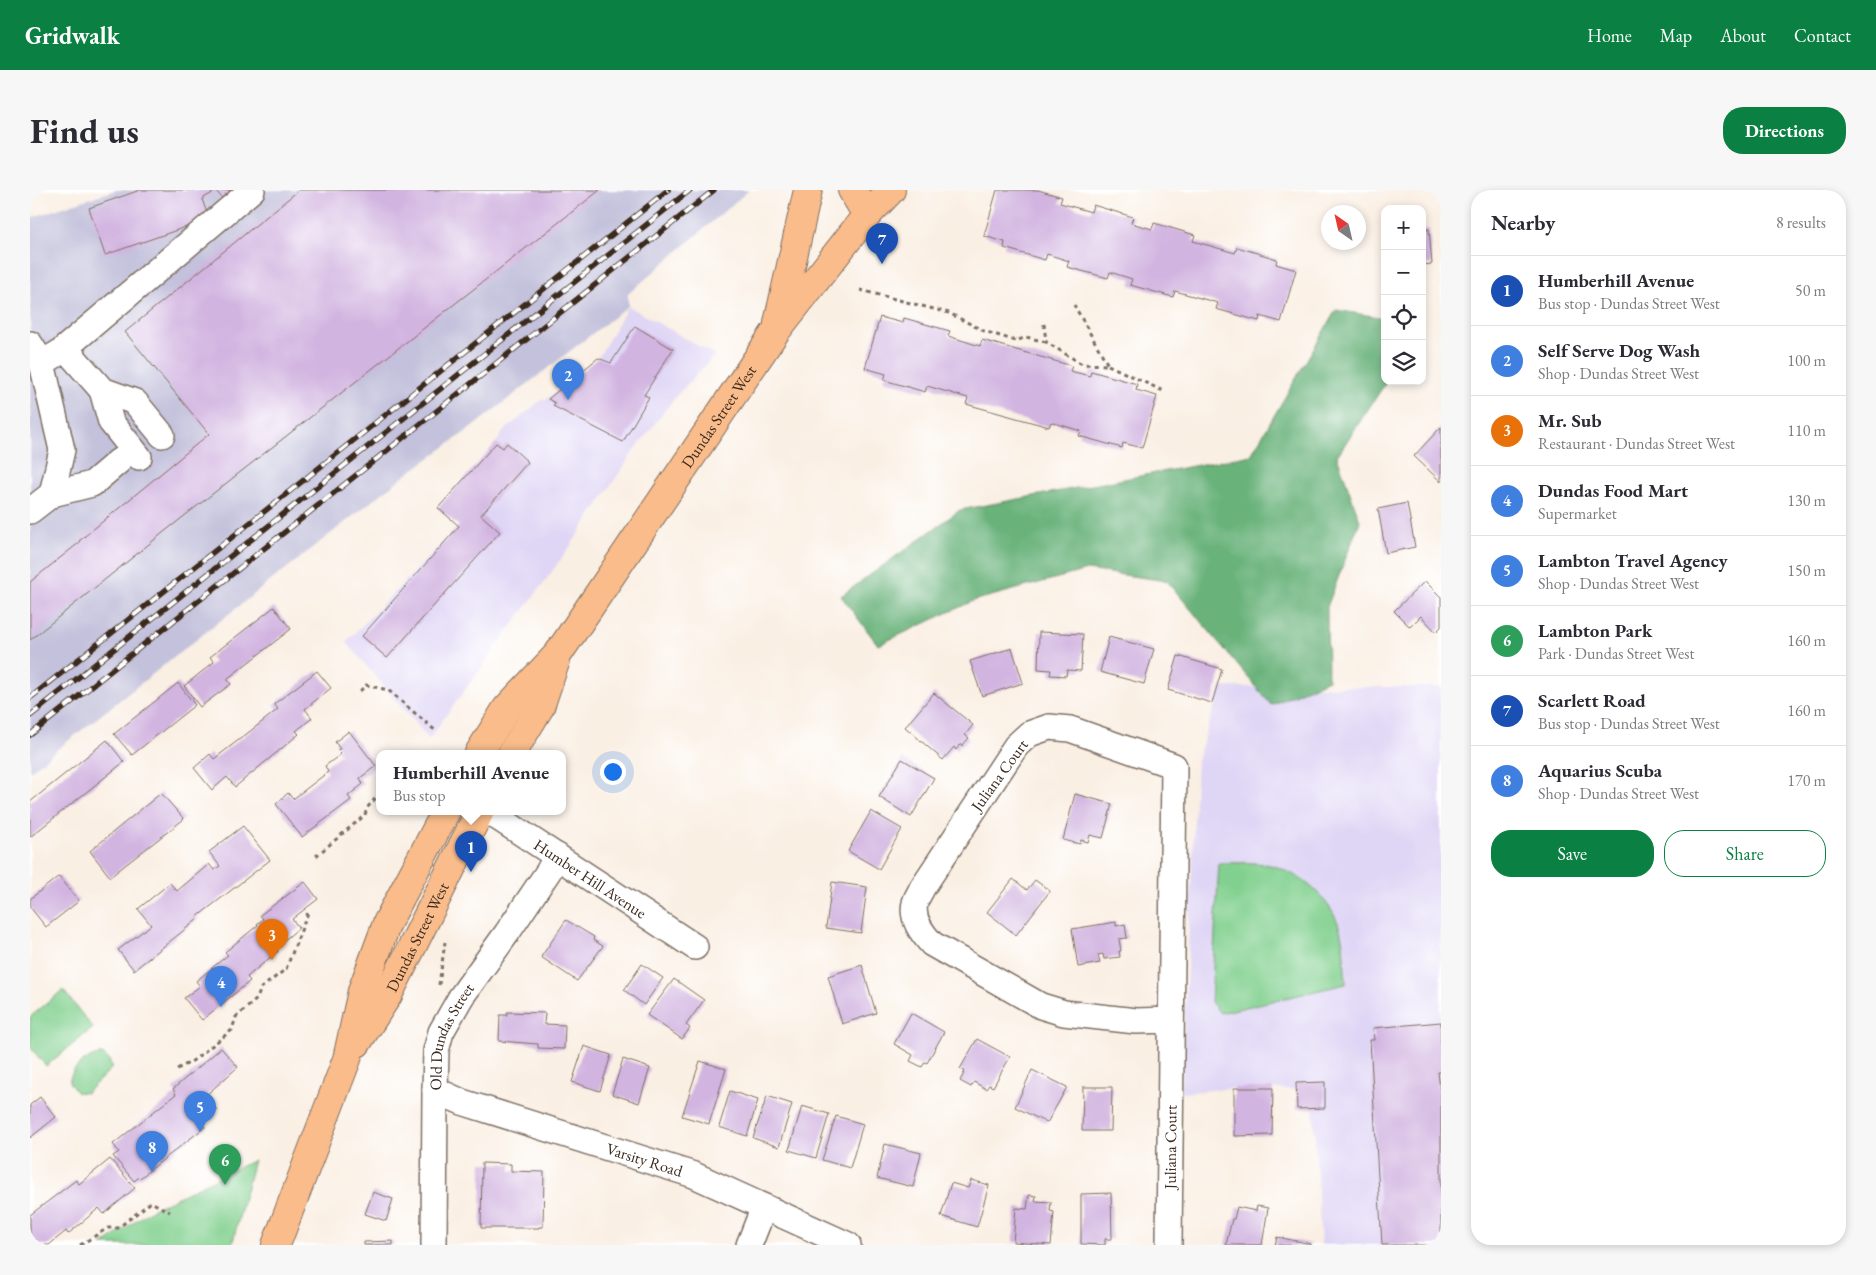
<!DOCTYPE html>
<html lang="en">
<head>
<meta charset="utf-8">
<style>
  :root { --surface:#fff; --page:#f7f7f7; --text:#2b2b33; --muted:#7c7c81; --line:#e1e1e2; --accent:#0b8043 }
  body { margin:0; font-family:"EB Garamond",serif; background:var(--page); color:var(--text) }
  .controls { position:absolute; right:15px; top:15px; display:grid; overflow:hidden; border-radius:10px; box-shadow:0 2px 8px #0003 }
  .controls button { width:45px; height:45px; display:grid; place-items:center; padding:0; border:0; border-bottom:1px solid var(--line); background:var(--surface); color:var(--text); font:25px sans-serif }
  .compass { position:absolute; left:1291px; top:15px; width:45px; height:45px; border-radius:50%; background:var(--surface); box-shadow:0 2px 8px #0003; rotate:326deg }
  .you { position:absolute; left:582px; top:581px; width:18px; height:18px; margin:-12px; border:4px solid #fff; border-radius:50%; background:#1a73e8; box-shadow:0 0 0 8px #1a73e833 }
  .badge { display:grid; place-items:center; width:32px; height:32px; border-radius:50%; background:var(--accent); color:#fff; font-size:16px; font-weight:700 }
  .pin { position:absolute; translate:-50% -41px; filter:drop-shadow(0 1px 2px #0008) }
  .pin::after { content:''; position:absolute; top:26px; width:18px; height:15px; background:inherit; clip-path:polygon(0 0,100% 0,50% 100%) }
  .popup { position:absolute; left:346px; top:560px; width:190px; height:65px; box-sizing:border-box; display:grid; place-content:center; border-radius:10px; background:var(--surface); filter:drop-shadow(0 1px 4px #0005); font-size:16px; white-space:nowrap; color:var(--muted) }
  .popup b { font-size:19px; color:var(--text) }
  .popup::after { content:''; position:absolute; left:50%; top:100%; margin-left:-10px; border:10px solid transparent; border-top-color:var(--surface) }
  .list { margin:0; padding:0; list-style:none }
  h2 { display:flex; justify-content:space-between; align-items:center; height:65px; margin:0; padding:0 20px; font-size:21px }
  h2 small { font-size:16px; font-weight:400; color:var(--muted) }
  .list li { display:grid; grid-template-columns:32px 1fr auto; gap:15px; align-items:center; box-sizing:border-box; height:70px; padding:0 20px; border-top:1px solid var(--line) }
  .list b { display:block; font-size:19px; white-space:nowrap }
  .list p { margin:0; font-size:16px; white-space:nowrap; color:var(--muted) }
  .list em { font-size:16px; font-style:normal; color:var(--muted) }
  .actions { display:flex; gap:10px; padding:15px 20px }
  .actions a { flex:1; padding:11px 0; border:1px solid var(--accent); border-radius:20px; text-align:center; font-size:18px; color:var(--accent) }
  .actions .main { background:var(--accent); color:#fff }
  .icon { flex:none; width:28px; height:28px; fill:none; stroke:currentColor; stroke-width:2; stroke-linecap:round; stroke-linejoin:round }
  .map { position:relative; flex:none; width:1411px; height:1055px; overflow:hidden; border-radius:20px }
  header { display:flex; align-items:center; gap:30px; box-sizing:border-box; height:70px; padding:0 25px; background:var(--accent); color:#fff }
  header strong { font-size:24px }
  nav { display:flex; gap:28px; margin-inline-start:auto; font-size:18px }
  .intro { display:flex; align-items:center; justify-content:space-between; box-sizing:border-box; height:120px; padding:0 30px }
  h1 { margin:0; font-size:35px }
  .button { padding:12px 22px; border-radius:20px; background:var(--accent); color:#fff; font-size:18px; font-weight:700 }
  main { display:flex; gap:30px; padding:0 30px }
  aside { flex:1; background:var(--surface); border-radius:20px; box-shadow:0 2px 8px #0003 }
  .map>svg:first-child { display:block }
  .built { fill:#dfd5f5 }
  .industrial { fill:#c3c1db }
  .green { fill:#82d08f; stroke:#5e7d56 }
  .forest { fill:#69b27a; stroke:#526e4c }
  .building { fill:#d1b4e0 }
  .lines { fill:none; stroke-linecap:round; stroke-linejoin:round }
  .minor-casing { stroke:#7e6f63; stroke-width:28 }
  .major-casing { stroke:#7e6f63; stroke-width:30 }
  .path { stroke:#7e6f63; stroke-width:3; stroke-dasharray:4 4; stroke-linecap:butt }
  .minor { stroke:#fff; stroke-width:25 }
  .major { stroke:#f9bc8a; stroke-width:28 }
  .rail-casing { stroke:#3b2a1e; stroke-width:5.5 }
  .rail { stroke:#fff; stroke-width:4; stroke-dasharray:11; stroke-linecap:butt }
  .labels { text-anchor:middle; stroke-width:4.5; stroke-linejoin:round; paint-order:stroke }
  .street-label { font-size:16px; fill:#3b2a1e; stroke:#fff }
</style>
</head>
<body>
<header>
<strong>Gridwalk</strong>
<nav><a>Home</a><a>Map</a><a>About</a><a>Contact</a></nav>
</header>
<div class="intro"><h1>Find us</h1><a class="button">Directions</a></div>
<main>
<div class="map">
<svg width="1411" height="1055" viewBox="0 0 1411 1055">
  <rect width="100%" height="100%" fill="#fff"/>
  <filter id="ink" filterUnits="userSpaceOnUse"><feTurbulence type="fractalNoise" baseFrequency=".02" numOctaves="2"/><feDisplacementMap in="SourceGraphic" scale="10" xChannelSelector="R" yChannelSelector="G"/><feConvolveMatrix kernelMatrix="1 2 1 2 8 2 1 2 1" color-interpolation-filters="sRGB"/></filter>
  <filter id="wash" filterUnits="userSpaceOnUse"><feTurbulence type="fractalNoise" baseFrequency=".0096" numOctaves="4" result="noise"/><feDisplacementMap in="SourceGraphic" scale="20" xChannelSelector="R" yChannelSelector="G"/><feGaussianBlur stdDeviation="1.12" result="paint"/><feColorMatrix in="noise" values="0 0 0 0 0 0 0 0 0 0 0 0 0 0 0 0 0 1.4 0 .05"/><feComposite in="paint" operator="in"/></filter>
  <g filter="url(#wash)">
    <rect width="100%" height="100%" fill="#faefe3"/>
    <path class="built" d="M 598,116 L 685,165 L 646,206 L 604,261 L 537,361 L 399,549 L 316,452 L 429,336 L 408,318 L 466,253 L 473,242 L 511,210 L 518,209 L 568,168 Z
      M 1191,497 L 1411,497 L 1411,1055 L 1291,1055 L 1282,900 L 1204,898 L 1151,903 L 1167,570 Z"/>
    <path class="industrial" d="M 86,0 L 719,0 L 598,104 L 598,116 L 437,241 L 370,289 L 0,581 L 0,28 Z"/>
    <path class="green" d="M 1189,673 C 1207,673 1230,671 1247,677 C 1273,686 1297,707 1308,733 C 1315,752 1314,775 1316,794 L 1190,823 L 1181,812 Z
      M 33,800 L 63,838 L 16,876 L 0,857 L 0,827 Z
      M 73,864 L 79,870 L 82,878 L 56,903 L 46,902 L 39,892 C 43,875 57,867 73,864 Z
      M 224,970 L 202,1055 L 72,1055 L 121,1020 Z"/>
    <path class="forest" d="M 1306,120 L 1355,128 L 1355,191 L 1357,191 L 1307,266 L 1330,331 L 1297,417 L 1298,490 L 1241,515 L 1137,391 L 1057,380 L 943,411 L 848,455 L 811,406 L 930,320 L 1221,265 Z"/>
    <g id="blocks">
      <path class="building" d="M 110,0 L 217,0 L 198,15 L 186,1 L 172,9 L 179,29 L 75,65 L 59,18 Z
        M 269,0 L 570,0 L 134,342 L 0,450 L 0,392 L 50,352 L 49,351 L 179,244 L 95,142 Z
        M 967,0 L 1008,0 L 1032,7 L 1030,13 L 1061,22 L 1063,15 L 1103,27 L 1101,33 L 1122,39 L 1124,33 L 1165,45 L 1163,51 L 1205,63 L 1207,57 L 1247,69 L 1246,74 L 1266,80 L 1251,132 L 1230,126 L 1229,131 L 1186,119 L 1188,113 L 1145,101 L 1143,107 L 1100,95 L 1102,89 L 1080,82 L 1078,88 L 1037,77 L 1039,71 L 1017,64 L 1015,70 L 974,58 L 975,52 L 954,46 Z
        M 1399,39 L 1402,74 L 1392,75 L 1392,40 Z
        M 850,127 L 873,133 L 874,128 L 920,141 L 918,146 L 950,156 L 952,150 L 1042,176 L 1040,181 L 1060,186 L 1061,181 L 1107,194 L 1106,200 L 1127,206 L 1112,258 L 1093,253 L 1092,258 L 1049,246 L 1051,241 L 1021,232 L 1019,237 L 936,214 L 938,208 L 897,196 L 895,202 L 854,190 L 856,184 L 835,178 Z
        M 605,136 L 643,159 L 614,205 L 619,207 L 593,252 L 523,216 L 525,213 L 518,209 L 568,168 L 581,173 Z
        M 1411,237 L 1411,292 L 1384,266 Z
        M 466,253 L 473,258 L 477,253 L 498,272 L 451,325 L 470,342 L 357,468 L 332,446 L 429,336 L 408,318 Z
        M 1377,313 L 1385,357 L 1356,363 L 1348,319 Z
        M 1395,391 L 1411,407 L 1411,437 L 1406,442 L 1391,426 L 1380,437 L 1364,421 Z
        M 244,417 L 261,439 L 197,489 L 201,494 L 170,517 L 154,496 L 184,472 L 180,467 Z
        M 1009,442 L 1053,444 L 1051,481 L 1037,480 L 1036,486 L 1020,485 L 1021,480 L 1008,479 Z
        M 1079,447 L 1124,459 L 1114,494 L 1070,482 Z
        M 982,458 L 993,493 L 952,506 L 940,471 Z
        M 1148,466 L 1192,479 L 1182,513 L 1138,500 Z
        M 287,481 L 301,498 L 275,519 L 282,528 L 266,541 L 269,544 L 205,597 L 197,587 L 182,600 L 164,578 L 180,564 L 184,569 L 232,532 L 248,519 L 244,514 Z
        M 148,493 L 165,515 L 102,565 L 84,544 Z
        M 904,503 L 943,535 L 935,545 L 939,548 L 932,556 L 931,554 L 926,560 L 924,557 L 913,570 L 875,537 Z
        M 319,541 L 346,576 L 330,588 L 333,594 L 318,606 L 321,610 L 272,647 L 246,614 L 258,603 L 263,609 L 298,582 L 295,576 L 311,564 L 307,560 L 310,559 L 305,552 Z
        M 77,550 L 94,572 L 0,647 L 0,612 Z
        M 872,569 L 904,588 L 881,627 L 849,607 Z
        M 131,603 L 154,629 L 80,687 L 60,661 Z
        M 1045,604 L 1082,614 L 1073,648 L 1060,645 L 1058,652 L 1051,650 L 1050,654 L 1033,650 Z
        M 841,621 L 872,639 L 849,679 L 818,661 Z
        M 213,636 L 240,670 L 167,727 L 168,729 L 104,780 L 88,760 L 121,735 L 108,719 L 140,693 L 147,701 L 179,674 L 184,680 L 190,676 L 179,662 Z
        M 29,686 L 49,711 L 16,737 L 0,717 L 0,709 Z
        M 983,689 L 997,700 L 1005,690 L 1020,701 L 986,745 L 957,722 Z
        M 275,692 L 288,709 L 262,729 L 269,738 L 252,752 L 246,758 L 248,761 L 217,787 L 220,791 L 172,830 L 154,808 L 170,796 L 166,791 L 198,765 L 195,762 L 228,735 L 227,734 L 233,729 L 230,725 Z
        M 802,692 L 837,697 L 831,743 L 796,738 Z
        M 536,730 L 564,747 L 563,750 L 573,756 L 547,791 L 511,767 Z
        M 1086,732 L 1086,736 L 1095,734 L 1097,748 L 1089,749 L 1091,761 L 1089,761 L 1090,767 L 1074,769 L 1073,764 L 1068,765 L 1070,773 L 1048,777 L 1042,739 Z
        M 612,774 L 633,788 L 614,815 L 594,800 Z
        M 832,775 L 846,823 L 812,834 L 798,786 Z
        M 644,789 L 674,810 L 656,835 L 660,838 L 652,849 L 617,825 Z
        M 477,822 L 515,823 L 514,834 L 535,835 L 534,859 L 508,858 L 508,854 L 469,851 L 470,825 L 477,825 Z
        M 881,823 L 914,842 L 897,873 L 895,872 L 892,877 L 880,871 L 883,865 L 864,854 Z
        M 1411,832 L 1411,882 L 1408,882 L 1411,908 L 1411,1055 L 1352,1055 L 1340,850 L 1344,850 L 1343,838 Z
        M 947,849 L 980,867 L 963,897 L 959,895 L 956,899 L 944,892 L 941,897 L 930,891 L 935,881 L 930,879 Z
        M 554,856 L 581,865 L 570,901 L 542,892 Z
        M 191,858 L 208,877 L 175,906 L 187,920 L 172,933 L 175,937 L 110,988 L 109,987 L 104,991 L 83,966 L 89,962 L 83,954 L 146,904 L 143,899 Z
        M 593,869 L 620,878 L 609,913 L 582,904 Z
        M 670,871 L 696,879 L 679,934 L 652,926 Z
        M 1002,880 L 1037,897 L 1017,933 L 985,917 Z
        M 1295,892 L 1295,918 L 1267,919 L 1266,893 Z
        M 1053,897 L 1082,897 L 1081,941 L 1052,941 Z
        M 1204,898 L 1243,898 L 1242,945 L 1204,946 Z
        M 700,901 L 728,910 L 717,946 L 689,937 Z
        M 737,906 L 762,914 L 749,957 L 723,948 Z
        M 10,907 L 26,927 L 0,948 L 0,915 Z
        M 772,916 L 799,924 L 786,968 L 759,960 Z
        M 806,926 L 833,934 L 820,978 L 792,970 Z
        M 855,954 L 891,963 L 883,997 L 847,988 Z
        M 80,969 L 105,998 L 74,1024 L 69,1018 L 38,1044 L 36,1041 L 19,1055 L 0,1055 L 0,1025 L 46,990 L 49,994 Z
        M 452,973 L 481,974 L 481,981 L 514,982 L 513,1037 L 509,1037 L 509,1038 L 451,1038 Z
        M 941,990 L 959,995 L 947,1037 L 911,1026 L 921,993 L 938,998 Z
        M 343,1002 L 363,1009 L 356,1031 L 335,1024 Z
        M 1081,1003 L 1082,1049 L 1075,1049 L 1075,1055 L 1051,1054 L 1051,1004 Z
        M 999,1005 L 1006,1006 L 1005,1011 L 1021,1012 L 1020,1021 L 1024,1022 L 1021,1055 L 983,1052 L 986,1018 L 997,1019 Z
        M 1227,1016 L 1238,1018 L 1232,1055 L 1196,1055 L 1202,1029 L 1204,1029 L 1207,1017 L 1226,1021 Z
        M 1247,1047 L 1281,1054 L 1280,1055 L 1245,1055 Z
        M 363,1051 L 363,1055 L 334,1055 L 334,1052 Z"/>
    </g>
  </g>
  <g filter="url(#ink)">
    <use href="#blocks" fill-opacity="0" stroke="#7e6f63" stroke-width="1"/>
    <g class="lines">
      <g class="minor-casing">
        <g id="minor">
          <path d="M 0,154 L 12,173 L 27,164"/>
          <path d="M 72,200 L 81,232 L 109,267"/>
          <path d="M 132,245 L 105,212 L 72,200 L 35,158 L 222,0"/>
          <path d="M 22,304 L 62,294 L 89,271"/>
          <path d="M 0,321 L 22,304 L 32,260 L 12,173"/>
          <path id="s1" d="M 455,621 L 470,629 L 665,757"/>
          <path id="s2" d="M 405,900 L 432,912 L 664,985 L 818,1055"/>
          <path id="s3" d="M 404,1055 L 405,900 L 406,861 L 411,842 L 431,807 L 477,743 L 518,682 L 527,666"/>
          <path d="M 719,1055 L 734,1017"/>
          <path id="s4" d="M 1139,1055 L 1144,576 L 1040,539 L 1019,537 L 999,544 L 986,556 L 892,698 C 890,703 886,708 885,713 C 881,729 892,743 902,754 L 1011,816 L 1034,823 L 1106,831 L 1141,830"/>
        </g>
      </g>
      <g class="major-casing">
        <g id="major">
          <path d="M 822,0 L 837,25"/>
          <path d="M 748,133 L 778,0"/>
          <path id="s5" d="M 449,563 L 477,518 L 528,464 L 746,141 L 837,25 L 861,0"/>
          <path d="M 482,563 L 510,517 L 526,470"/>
          <path id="s6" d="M 327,853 L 358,805 L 450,621"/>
          <path d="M 246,1055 L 317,869 L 332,801 L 357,733 L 416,621"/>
        </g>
      </g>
      <path class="path" d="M 830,100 L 919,123 L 954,141 L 986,151 L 996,147 L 1016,152
        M 1014,134 L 1016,152 L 1052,174 L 1078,175 L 1044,115
        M 1078,175 L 1133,201
        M 330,501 L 336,495 L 358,500 L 407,542
        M 286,666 L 335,625 L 337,618 L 350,603
        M 409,795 L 415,752
        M 147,879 L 161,872 L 202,840 L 206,827 L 227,809 L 231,798 L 256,779 L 279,720
        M 50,1055 L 78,1038 L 88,1038 L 121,1012 L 140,1022"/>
      <use href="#minor" class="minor"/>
      <use href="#major" class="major"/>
      <g class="rail-casing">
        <path id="rail" d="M 0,508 L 638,0
          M 0,526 L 660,0
          M 0,545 L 684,0"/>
      </g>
      <use href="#rail" class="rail"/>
    </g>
  </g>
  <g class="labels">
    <g class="street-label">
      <text dy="6" stroke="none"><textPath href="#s5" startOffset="414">Dundas Street West</textPath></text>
      <text transform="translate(969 585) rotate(-54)" y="6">Juliana Court</text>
      <text dy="6" stroke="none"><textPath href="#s1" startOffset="125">Humber Hill Avenue</textPath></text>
      <text dy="6" stroke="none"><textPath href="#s6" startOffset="122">Dundas Street West</textPath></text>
      <text dy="6" stroke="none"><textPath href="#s3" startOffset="212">Old Dundas Street</textPath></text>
      <text dy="6" stroke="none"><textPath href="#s4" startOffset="98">Juliana Court</textPath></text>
      <text dy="6" stroke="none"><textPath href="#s2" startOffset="221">Varsity Road</textPath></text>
    </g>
  </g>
</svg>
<div class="controls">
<button>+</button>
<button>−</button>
<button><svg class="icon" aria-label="locate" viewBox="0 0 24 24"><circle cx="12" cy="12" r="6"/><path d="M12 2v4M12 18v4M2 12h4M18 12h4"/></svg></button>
<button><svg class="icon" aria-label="layers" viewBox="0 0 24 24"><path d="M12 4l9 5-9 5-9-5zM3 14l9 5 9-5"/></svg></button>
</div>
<svg class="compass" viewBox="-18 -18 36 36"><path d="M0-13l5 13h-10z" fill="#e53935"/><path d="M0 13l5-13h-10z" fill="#7c7c81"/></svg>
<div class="you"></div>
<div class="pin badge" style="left:441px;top:682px;background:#1a4fb4">1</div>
<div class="popup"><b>Humberhill Avenue</b>Bus stop</div>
<div class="pin badge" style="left:538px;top:210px;background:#3f7fe0">2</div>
<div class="pin badge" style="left:242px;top:770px;background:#e8710a">3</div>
<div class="pin badge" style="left:191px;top:817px;background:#3f7fe0">4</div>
<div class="pin badge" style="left:170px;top:942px;background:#3f7fe0">5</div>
<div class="pin badge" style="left:195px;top:995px;background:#2e9e5b">6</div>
<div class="pin badge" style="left:852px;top:74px;background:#1a4fb4">7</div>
<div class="pin badge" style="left:122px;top:982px;background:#3f7fe0">8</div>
</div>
<aside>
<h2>Nearby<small>8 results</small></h2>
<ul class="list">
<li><span class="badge" style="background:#1a4fb4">1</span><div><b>Humberhill Avenue</b><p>Bus stop · Dundas Street West</p></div><em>50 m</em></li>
<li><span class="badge" style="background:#3f7fe0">2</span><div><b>Self Serve Dog Wash</b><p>Shop · Dundas Street West</p></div><em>100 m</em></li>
<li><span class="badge" style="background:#e8710a">3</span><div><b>Mr. Sub</b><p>Restaurant · Dundas Street West</p></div><em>110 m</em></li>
<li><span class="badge" style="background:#3f7fe0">4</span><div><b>Dundas Food Mart</b><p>Supermarket</p></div><em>130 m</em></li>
<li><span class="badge" style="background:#3f7fe0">5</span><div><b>Lambton Travel Agency</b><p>Shop · Dundas Street West</p></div><em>150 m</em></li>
<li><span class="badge" style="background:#2e9e5b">6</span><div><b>Lambton Park</b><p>Park · Dundas Street West</p></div><em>160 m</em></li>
<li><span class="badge" style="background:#1a4fb4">7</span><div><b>Scarlett Road</b><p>Bus stop · Dundas Street West</p></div><em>160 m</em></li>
<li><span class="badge" style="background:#3f7fe0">8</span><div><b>Aquarius Scuba</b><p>Shop · Dundas Street West</p></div><em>170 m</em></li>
</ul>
<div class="actions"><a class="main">Save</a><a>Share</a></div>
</aside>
</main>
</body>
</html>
